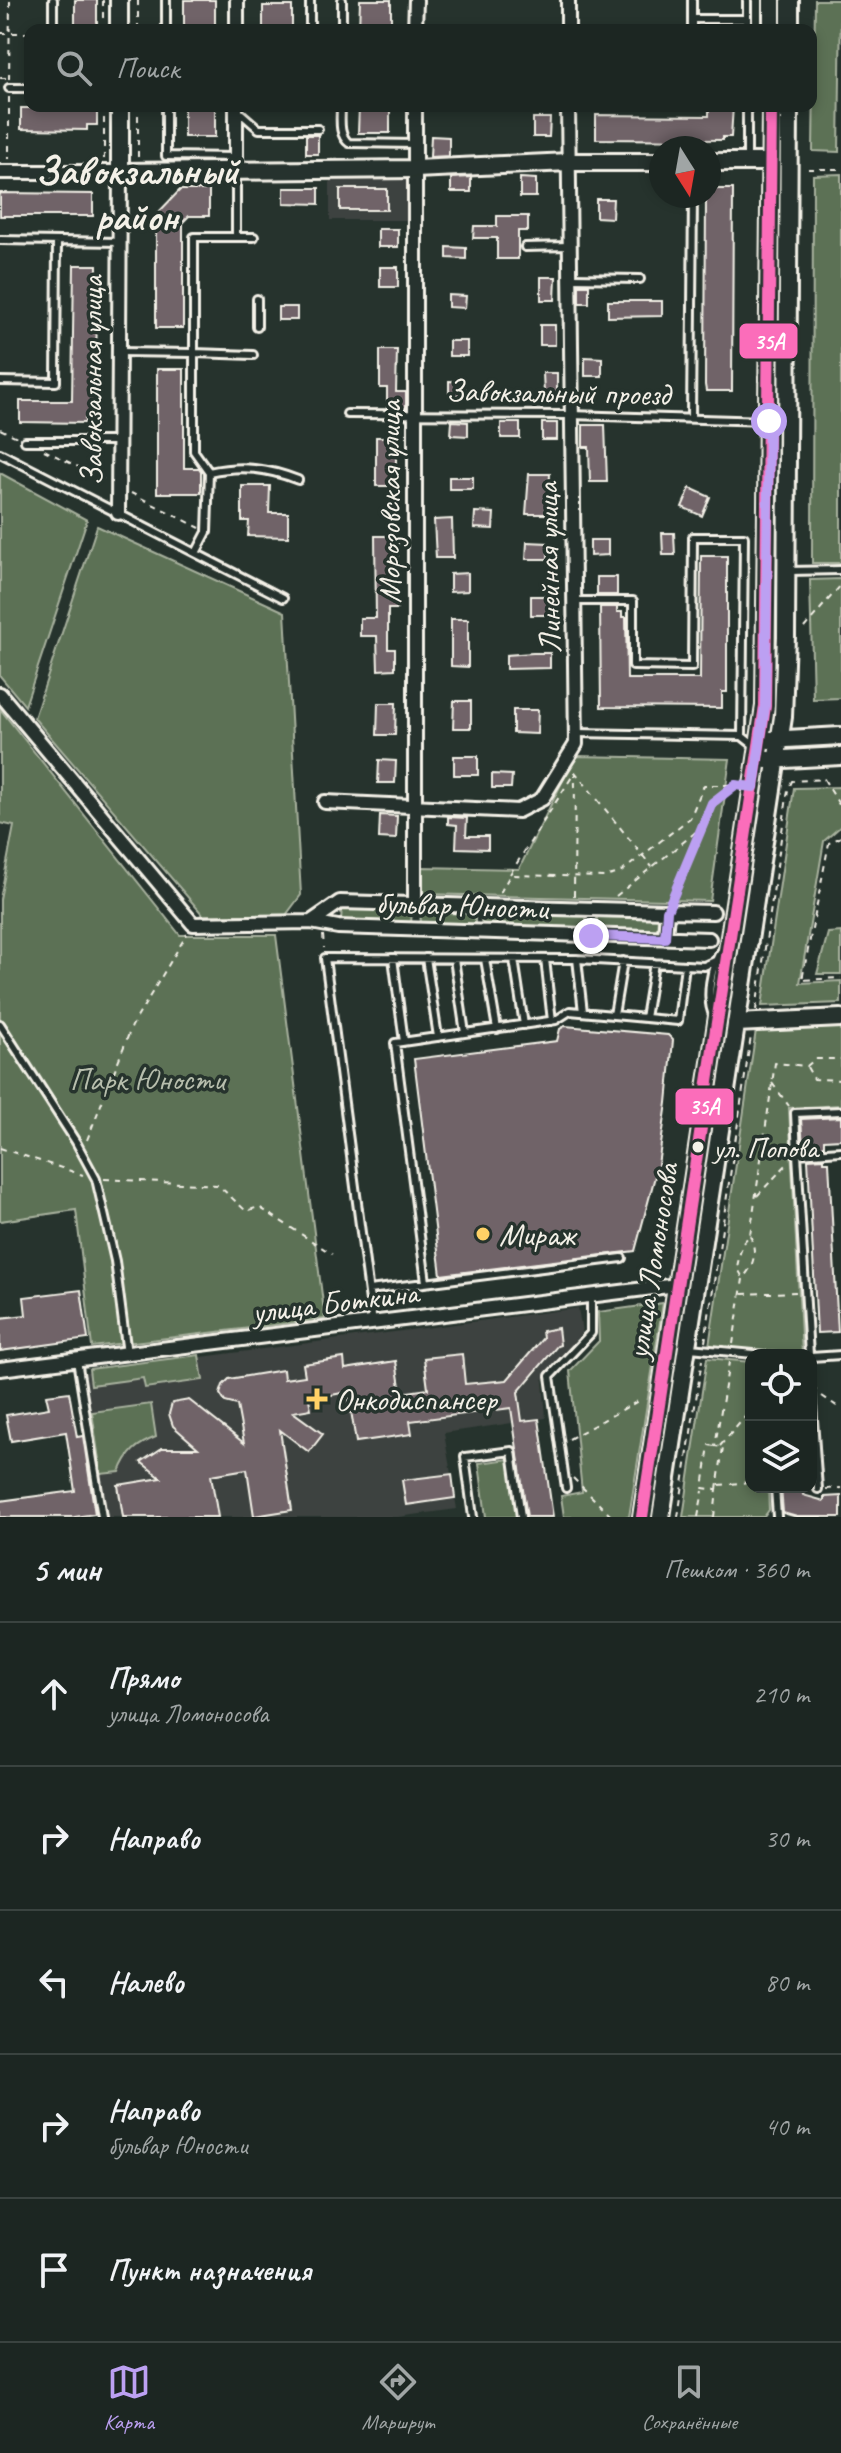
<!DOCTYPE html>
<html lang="ru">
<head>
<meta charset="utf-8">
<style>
  :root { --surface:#1c2622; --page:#252e2a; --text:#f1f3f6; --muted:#a0a5a5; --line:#3a4340; --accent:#bca0f2 }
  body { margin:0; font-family:Caveat,sans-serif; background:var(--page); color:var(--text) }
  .controls { position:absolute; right:24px; bottom:24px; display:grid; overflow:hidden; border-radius:16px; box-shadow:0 4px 12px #0003 }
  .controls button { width:72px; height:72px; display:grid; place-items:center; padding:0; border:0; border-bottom:2px solid var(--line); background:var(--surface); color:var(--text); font:40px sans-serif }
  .compass { position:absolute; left:649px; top:136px; width:72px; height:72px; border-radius:50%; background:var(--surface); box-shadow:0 4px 12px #0003; rotate:169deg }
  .stop { position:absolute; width:24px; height:24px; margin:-18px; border:6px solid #bca0f2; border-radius:50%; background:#fff }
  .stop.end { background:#bca0f2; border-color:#fff; box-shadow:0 2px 8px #0008 }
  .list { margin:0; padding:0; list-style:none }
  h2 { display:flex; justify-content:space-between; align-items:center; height:104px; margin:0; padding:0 32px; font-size:34px }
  h2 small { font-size:26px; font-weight:400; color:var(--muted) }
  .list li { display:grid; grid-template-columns:52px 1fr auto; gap:24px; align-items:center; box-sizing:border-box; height:144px; padding:0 32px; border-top:2px solid var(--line) }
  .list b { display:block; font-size:30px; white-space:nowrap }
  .list p { margin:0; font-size:26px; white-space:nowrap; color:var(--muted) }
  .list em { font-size:26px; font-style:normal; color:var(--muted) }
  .icon { flex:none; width:44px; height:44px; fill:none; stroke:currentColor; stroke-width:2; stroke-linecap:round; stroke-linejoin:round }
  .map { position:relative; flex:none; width:841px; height:1517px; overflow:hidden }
  .search { position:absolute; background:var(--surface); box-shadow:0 4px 12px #0003; left:24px; right:24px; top:24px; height:88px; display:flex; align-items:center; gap:20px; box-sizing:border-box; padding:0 28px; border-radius:16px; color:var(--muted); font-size:30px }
  .sheet { height:824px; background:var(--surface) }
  nav { display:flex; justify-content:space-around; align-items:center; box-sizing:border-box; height:112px; border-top:2px solid var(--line); background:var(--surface); font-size:22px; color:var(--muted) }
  nav a { display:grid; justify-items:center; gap:4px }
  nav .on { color:var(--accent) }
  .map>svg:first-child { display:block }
  .built { fill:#3c423f }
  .green { fill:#5b7155; stroke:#a8b19e; stroke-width:2 }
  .building { fill:#6f6468; stroke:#f4f1e8; stroke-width:2 }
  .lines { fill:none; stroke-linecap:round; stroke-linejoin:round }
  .lane-casing { stroke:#f4f1e8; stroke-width:12 }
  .street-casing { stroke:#f4f1e8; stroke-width:18 }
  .secondary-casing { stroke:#f4f1e8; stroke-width:22 }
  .path { stroke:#f4f1e8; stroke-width:2; stroke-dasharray:6 6; stroke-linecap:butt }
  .lane { stroke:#26332d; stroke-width:6 }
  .street { stroke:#26332d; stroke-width:12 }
  .secondary { stroke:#26332d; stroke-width:16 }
  .bus-1-casing { stroke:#26332d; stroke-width:18 }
  .bus-1 { stroke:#fb6dba; stroke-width:12 }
  .route { stroke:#bca0f2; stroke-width:10 }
  .bus-dot { fill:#f4f1e8; stroke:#26332d; stroke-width:3 }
  .poi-dot { fill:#ffd166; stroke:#26332d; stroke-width:3 }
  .labels { text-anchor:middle; stroke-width:7; stroke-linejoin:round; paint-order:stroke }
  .bus-label { font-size:30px; fill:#f4f1e8; stroke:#26332d; text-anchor:start }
  .street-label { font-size:32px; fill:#f4f1e8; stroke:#26332d }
  .park-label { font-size:32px; fill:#b7bead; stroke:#26332d }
  .poi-label { font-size:32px; fill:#f4f1e8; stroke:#26332d; text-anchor:start }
  .district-label { font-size:40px; font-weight:bold; fill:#f4f1e8; stroke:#26332d }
  .line-badge { stroke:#26332d; stroke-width:3 }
  .badge-label { font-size:22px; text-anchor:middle; font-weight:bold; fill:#fff }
</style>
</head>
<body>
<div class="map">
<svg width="841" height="1517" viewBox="0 0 841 1517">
  <rect width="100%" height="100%" fill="#26332d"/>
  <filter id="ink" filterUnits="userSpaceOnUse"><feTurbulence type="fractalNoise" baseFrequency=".0125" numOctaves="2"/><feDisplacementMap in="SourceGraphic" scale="16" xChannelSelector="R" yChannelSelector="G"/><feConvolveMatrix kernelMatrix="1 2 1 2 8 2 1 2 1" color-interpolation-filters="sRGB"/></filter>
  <g filter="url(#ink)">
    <path class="built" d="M 409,175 L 409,220 L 330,220 L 330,176 Z
      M 578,1308 L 582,1332 L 543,1380 L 546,1418 L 444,1433 L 457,1509 L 398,1517 L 108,1517 L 85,1372 Z"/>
    <path class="green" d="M 815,0 L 841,0 L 839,152 L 813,151 Z
      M 778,106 L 784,106 L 780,503 L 775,503 Z
      M 841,174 L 841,563 L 812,563 L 813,175 Z
      M 0,473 L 87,520 L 25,706 L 0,676 Z
      M 775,522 L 780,522 L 777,700 L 772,700 Z
      M 97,526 L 285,612 L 301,895 L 286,915 L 203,915 L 34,718 Z
      M 841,579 L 841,698 L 813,699 L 810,580 Z
      M 0,709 L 180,935 L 276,935 L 325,1319 L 92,1347 L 76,1210 L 0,1221 L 0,899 L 14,826 L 0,823 Z
      M 575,756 L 730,759 L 710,901 L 421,894 L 421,867 L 519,869 Z
      M 841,787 L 841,826 L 824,841 L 800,983 L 841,981 L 841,1003 L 762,1006 L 794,788 Z
      M 757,799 L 764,800 L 726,1055 L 718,1053 Z
      M 342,905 L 412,908 L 411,925 L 341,922 Z
      M 420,908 L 475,910 L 475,927 L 421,925 Z
      M 482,910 L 586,914 L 586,931 L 481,927 Z
      M 597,914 L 658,917 L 657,932 L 597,931 Z
      M 841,932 L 841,974 L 817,974 L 828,933 Z
      M 841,1027 L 841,1105 L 789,1108 L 802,1354 L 709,1346 L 756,1030 Z
      M 717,1058 L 725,1059 L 658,1496 L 651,1495 Z
      M 663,1303 L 629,1517 L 564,1517 L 561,1496 L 582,1492 L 570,1371 L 599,1341 L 598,1312 Z
      M 199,1355 L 203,1380 L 145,1388 L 143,1378 L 91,1385 L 89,1369 Z
      M 707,1358 L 751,1362 L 751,1487 L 768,1487 L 769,1510 L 764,1517 L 683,1517 Z
      M 151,1404 L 156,1437 C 136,1445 128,1452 120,1472 L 101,1474 L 92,1412 Z
      M 509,1459 L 517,1517 L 486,1517 L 479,1463 Z"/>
    <path class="building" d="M 75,0 L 97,0 L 97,30 L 75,30 Z
      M 184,0 L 215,0 L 215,30 L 184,30 Z
      M 360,0 L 391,0 L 391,30 L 359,30 Z
      M 263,6 L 292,6 L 292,30 L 263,30 Z
      M 75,106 L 97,106 L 97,125 L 87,125 L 87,130 L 21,129 L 21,108 L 75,108 Z
      M 184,106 L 215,106 L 215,137 L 184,137 Z
      M 359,106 L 390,106 L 390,133 L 358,133 Z
      M 709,106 L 733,106 L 731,137 L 723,137 L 723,140 L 596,139 L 596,115 L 709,116 Z
      M 533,118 L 550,118 L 549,137 L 533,137 Z
      M 306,135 L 318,135 L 318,154 L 306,154 Z
      M 431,136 L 449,137 L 449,156 L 430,157 Z
      M 471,177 L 471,192 L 451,192 L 451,178 Z
      M 520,178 L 536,179 L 536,197 L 520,197 Z
      M 284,188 L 319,188 L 319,204 L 284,203 Z
      M 340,189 L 387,189 L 387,210 L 340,210 Z
      M 709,189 L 733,189 L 732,391 L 706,391 L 705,385 L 706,196 L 709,196 Z
      M 180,190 L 209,190 L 209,216 L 189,216 L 183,222 L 183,328 L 156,328 L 156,215 Z
      M 0,193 L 93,194 L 93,216 L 0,216 Z
      M 596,199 L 613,199 L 612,218 L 596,217 Z
      M 497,216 L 528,216 L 528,231 L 518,231 L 518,259 L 497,259 L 497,238 L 473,238 L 474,226 L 497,226 Z
      M 378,229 L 398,229 L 398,247 L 378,247 Z
      M 447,247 L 466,248 L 466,259 L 447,258 Z
      M 74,265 L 97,265 L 96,419 L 85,419 L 85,423 L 20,422 L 20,401 L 72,401 Z
      M 380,267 L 398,267 L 398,287 L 380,287 Z
      M 541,277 L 556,277 L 555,300 L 541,300 Z
      M 579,285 L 589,285 L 589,303 L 579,303 Z
      M 448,295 L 466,296 L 465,308 L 448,307 Z
      M 608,301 L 662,301 L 662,316 L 608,317 Z
      M 278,307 L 297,307 L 297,320 L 278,320 Z
      M 540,325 L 555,325 L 555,345 L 540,345 Z
      M 449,341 L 467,341 L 467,356 L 449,356 Z
      M 380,350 L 397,350 L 396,392 L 406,392 L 406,408 L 387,408 L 387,388 L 380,388 Z
      M 585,357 L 602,358 L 602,376 L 585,376 Z
      M 157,369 L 184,369 L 184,468 L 199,468 L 201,471 L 201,493 L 157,493 Z
      M 543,373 L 557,373 L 557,393 L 544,393 Z
      M 449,381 L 465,382 L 465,395 L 449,395 Z
      M 452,421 L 468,422 L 468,436 L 451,435 Z
      M 501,423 L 520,423 L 520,438 L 501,438 Z
      M 542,423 L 557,423 L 557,440 L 542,440 Z
      M 583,425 L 605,425 L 607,482 L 590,482 L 589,447 L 583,447 Z
      M 376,437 L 396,437 L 396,486 L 376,486 Z
      M 529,474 L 550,474 L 548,514 L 526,514 Z
      M 449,477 L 473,477 L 473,489 L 449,489 Z
      M 242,486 L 270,486 L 269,513 L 288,513 L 288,537 L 248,536 L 249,521 L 242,521 Z
      M 690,488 L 710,497 L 702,516 L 682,507 Z
      M 475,512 L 494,513 L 493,529 L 474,528 Z
      M 452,519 L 453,558 L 436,558 L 434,520 Z
      M 662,533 L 674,533 L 675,555 L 663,555 Z
      M 375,536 L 398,536 L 397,609 L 388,609 L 388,649 L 395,649 L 395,669 L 378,670 L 377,636 L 360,636 L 360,618 L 376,618 Z
      M 590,540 L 608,540 L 608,555 L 590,556 Z
      M 527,542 L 549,543 L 548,559 L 526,559 Z
      M 701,556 L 727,556 L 727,692 L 722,692 L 722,708 L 601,707 L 600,607 L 617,607 L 617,612 L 622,612 L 622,617 L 626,617 L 627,679 L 700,679 Z
      M 468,573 L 468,591 L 450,592 L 450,574 Z
      M 597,577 L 617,577 L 617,595 L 597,595 Z
      M 531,596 L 548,596 L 548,615 L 531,615 Z
      M 451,619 L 468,619 L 468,667 L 451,666 Z
      M 533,653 L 550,653 L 550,668 L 506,669 L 506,655 Z
      M 454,701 L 471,701 L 471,728 L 453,728 Z
      M 378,703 L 396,703 L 395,735 L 377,735 Z
      M 513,710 L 538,710 L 537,734 L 513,733 Z
      M 454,756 L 478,756 L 478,775 L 454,775 Z
      M 379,760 L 396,761 L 395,783 L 378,783 Z
      M 492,774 L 512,775 L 511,788 L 492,788 Z
      M 380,815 L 397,816 L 396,839 L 379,838 Z
      M 448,817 L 467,818 L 466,836 L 488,836 L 488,849 L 456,848 L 457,825 L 448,824 Z
      M 565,1026 L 668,1035 L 673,1040 L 667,1103 L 658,1165 L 635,1251 L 441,1275 L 414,1059 L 557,1041 L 560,1029 Z
      M 841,1117 L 841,1139 L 824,1140 L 824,1146 L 803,1147 L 801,1119 Z
      M 824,1158 L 824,1162 L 829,1162 L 838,1332 L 817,1333 L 808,1159 Z
      M 81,1290 L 88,1339 L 0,1351 L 0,1318 L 26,1315 L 24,1297 Z
      M 558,1328 L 560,1345 L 557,1346 L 518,1392 L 522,1421 L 539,1419 L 553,1517 L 527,1517 L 511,1408 L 410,1421 L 412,1434 L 356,1442 L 348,1392 L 309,1399 L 311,1409 L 293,1412 L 323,1434 L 309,1452 L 280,1430 L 292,1510 L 254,1516 L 247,1469 L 211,1475 L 218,1517 L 123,1517 L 118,1485 L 161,1478 L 141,1462 L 162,1448 L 198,1448 L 173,1426 L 169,1414 L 172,1403 L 189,1400 L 244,1443 L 237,1405 L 225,1402 L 220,1394 L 223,1385 L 229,1379 L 283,1370 L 284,1379 L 305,1376 L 303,1364 L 344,1358 L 345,1369 L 396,1361 L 401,1393 L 428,1389 L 424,1358 L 462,1354 L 465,1384 L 507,1380 L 543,1338 L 542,1331 Z
      M 69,1392 L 77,1437 L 83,1436 L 95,1514 L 74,1517 L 0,1517 L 0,1501 L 75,1491 L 66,1432 L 11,1441 L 6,1415 L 49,1408 L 46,1395 Z
      M 452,1474 L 455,1498 L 406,1505 L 402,1480 Z
      M 781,1487 L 802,1487 L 803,1495 L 824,1501 L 824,1497 L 841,1496 L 841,1517 L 797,1517 L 783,1513 Z"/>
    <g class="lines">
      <g class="lane-casing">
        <path id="lane" d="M 692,19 L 692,0
          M 747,19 L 747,0
          M 53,30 L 53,0
          M 166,30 L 166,0
          M 310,30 L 310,0
          M 342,30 L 342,0
          M 692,30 L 692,19 L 747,19 L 747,30
          M 9,88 L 30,88
          M 166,106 L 166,156 L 236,157
          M 341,106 C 341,119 338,135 349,143 L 415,144
          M 236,109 L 259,129 L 318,129
          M 747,162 L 747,106
          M 236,237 L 236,171
          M 0,240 L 120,242
          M 525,247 L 569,246
          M 572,278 L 640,279
          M 257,327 L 257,299
          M 120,352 L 194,353 L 194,237 L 254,237
          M 0,381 L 56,382 L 57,241
          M 347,414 L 571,415 L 767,421
          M 691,418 L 693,196
          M 25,441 L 118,441
          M 0,453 L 283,598
          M 209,472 L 194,451 L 194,353 L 253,355
          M 196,553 L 207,532 L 209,472 C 241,465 268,468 298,480
          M 789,571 L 841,570
          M 574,601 L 633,601 L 633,666 L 692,667 L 693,537 L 744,537 L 742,736
          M 576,733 L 742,736 L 756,747
          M 393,958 L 404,1042
          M 426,958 L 438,1037
          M 454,959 L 465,1033
          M 485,959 L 497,1029
          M 514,959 L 524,1025
          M 545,959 L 552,1021
          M 577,959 L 583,1012
          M 614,1015 L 623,961
          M 714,1017 C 705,1000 710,964 723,949
          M 645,1018 L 654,963
          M 0,1024 L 76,1142 L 96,1179 L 115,1261 L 127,1354
          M 797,1154 L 795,1113 L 841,1111
          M 426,1282 L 395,1043 L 556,1020 L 570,1011 L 678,1021 L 685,965
          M 369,1290 L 622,1258
          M 373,1324 L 325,958 L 577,959 L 704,966 L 715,961
          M 690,1348 L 764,1355
          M 809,1355 L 797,1154 L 841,1151
          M 811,1357 L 841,1355
          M 77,1360 L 102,1517
          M 811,1392 L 818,1489
          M 775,1487 L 777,1517
          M 566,1488 L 550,1376 L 591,1333 L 591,1296
          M 473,1517 L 465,1457 L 512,1451 L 521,1517"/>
      </g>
      <g class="street-casing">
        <path id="street" d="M 568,0 L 568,30
          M 237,30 L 237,0
          M 415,30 L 416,0
          M 236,171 L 236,106
          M 0,172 L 120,172 L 118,513
          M 0,694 L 193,924 L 311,922 L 340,902 L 667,911
          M 325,802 L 518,811 L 542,799 L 576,744 L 568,106
          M 415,897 L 415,106
          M 311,922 L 338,927 L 709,939
          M 665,938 L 667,911 L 713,912
          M 0,1369 L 677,1285"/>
      </g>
      <g class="secondary-casing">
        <path id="secondary" d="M 119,0 L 119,30
          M 772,30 L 772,0
          M 790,30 L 790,0
          M 120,106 L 120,172 L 415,169 L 569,162 L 661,162
          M 709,162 L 770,162
          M 769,740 L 841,736
          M 766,760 L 841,756
          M 736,1023 L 841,1018
          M 642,1517 L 765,706 L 771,106
          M 661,1517 L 783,717 L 786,636 L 789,106"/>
      </g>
      <path class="path" d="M 103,0 L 103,30
        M 138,30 L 138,0
        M 0,33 L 30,33
        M 0,78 L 8,78
        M 9,79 L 10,0
        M 9,97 L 9,159
        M 104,106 L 104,159
        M 138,157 L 138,106
        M 808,169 L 841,169
        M 0,429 L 17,437
        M 44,450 L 107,481
        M 131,493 L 200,528
        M 804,628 L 841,585
        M 841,837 L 829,843 L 802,980 L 841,978
        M 510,874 L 575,772 L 652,867
        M 500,893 L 510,875 L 604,877 L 620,873 L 690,818 L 704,785 L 735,785
        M 574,896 L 575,774
        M 616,896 L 702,827
        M 672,899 L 712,803 L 735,785 L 739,785
        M 323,935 L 324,948
        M 756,1010 L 788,790 L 792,781 L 824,779 L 841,808
        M 807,1067 L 814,1079 L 841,1080
        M 772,1083 L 789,1106
        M 87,1140 L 132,1026 L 187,934
        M 0,1148 L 83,1175
        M 104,1179 L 218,1185 L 246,1211 L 259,1207 L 332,1254
        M 757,1196 L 788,1163
        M 750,1235 C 757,1252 755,1264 743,1278 L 737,1267 L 742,1244 L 750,1235 L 775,1063 L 807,1066 L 815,1059 L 841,1059
        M 742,1294 L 796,1292
        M 705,1342 L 751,1036
        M 733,1344 L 743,1279
        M 822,1396 L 841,1409
        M 569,1439 L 638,1401
        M 720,1446 L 751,1410
        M 573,1478 L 612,1517
        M 719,1485 L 751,1482
        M 826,1489 L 841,1488
        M 717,1490 L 723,1447 L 715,1446 L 729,1362
        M 678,1517 L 702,1360
        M 698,1517 L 703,1491
        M 714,1517 L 717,1490 L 703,1488 L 709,1445 L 714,1446"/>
      <use href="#lane" class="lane"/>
      <use href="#street" class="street"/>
      <use href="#secondary" class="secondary"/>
      <g class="bus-1-casing">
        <path id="bus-1" d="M 642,1517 L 765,706 L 771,106"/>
      </g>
      <use href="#bus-1" class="bus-1"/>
    </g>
  </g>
  <g class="lines" filter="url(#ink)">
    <path class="route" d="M 591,936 L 665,938 L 667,911 L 712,803 L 735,785 L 754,787 L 765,706 L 769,421"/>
  </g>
  <circle class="bus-dot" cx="698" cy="1147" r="7"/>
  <g class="poi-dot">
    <circle cx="483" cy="1234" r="8"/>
    <path d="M313 1387h8v8h8v8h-8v8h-8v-8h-8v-8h8z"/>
  </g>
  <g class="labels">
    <g class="bus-label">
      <text x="713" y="1158">ул. Попова</text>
    </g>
    <g class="street-label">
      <text transform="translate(91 381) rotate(-90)" y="11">Завокзальная улица</text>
      <text transform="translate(558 392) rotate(1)" y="11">Завокзальный проезд</text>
      <text transform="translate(389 502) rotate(-90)" y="11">Морозовская улица</text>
      <text transform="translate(548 568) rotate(-91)" y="11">Линейная улица</text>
      <text transform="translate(462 905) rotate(2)" y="11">бульвар Юности</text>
      <text transform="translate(652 1261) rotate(-81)" y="11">улица Ломоносова</text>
      <text transform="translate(335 1302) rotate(-7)" y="11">улица Боткина</text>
    </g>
    <g class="park-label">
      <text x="147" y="1090">Парк Юности</text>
    </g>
    <g class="poi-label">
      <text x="499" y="1245">Мираж</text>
      <text x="335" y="1410">Онкодиспансер</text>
    </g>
    <g class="district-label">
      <text x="137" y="184">Завокзальный<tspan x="137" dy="46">район</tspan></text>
    </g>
  </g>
  <g class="line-badge">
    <rect x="738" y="322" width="61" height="38" rx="8" fill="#fb6dba"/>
    <rect x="674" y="1087" width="61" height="39" rx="8" fill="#fb6dba"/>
  </g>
  <g class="badge-label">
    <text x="769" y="349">35А</text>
    <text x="704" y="1114">35А</text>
  </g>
</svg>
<div class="controls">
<button><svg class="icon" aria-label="locate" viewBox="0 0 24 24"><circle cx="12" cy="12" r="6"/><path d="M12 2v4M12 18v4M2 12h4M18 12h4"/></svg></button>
<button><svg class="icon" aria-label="layers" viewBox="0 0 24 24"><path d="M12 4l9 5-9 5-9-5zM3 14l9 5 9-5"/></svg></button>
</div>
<svg class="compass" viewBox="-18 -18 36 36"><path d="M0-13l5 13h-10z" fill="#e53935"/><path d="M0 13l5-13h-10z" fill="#a0a5a5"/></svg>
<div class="stop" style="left:769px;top:421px"></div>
<div class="stop end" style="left:591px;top:936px"></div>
<div class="search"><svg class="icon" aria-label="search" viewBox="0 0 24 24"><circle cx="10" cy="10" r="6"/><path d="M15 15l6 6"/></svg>Поиск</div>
</div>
<section class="sheet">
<h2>5 мин<small>Пешком · 360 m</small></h2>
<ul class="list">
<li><svg class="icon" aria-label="ahead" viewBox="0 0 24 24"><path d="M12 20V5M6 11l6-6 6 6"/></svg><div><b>Прямо</b><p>улица Ломоносова</p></div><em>210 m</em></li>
<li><svg class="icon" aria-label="right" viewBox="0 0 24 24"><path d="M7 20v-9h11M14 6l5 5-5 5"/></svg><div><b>Направо</b></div><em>30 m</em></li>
<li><svg class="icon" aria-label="left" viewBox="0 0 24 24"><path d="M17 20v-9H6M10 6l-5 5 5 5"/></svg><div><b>Налево</b></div><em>80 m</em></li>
<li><svg class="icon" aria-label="right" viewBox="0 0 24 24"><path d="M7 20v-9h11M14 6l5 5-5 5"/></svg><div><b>Направо</b><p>бульвар Юности</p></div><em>40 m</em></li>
<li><svg class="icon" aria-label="arrive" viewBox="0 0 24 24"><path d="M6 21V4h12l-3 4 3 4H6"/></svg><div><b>Пункт назначения</b></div></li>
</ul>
</section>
<nav>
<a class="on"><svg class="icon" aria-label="map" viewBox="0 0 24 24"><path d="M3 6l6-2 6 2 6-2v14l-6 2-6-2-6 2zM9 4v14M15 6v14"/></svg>Карта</a>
<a><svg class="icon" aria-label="directions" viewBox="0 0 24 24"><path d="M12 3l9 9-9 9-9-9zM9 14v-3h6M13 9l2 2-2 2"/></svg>Маршрут</a>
<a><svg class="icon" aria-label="saved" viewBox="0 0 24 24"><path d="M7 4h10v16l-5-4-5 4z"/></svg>Сохранённые</a>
</nav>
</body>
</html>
